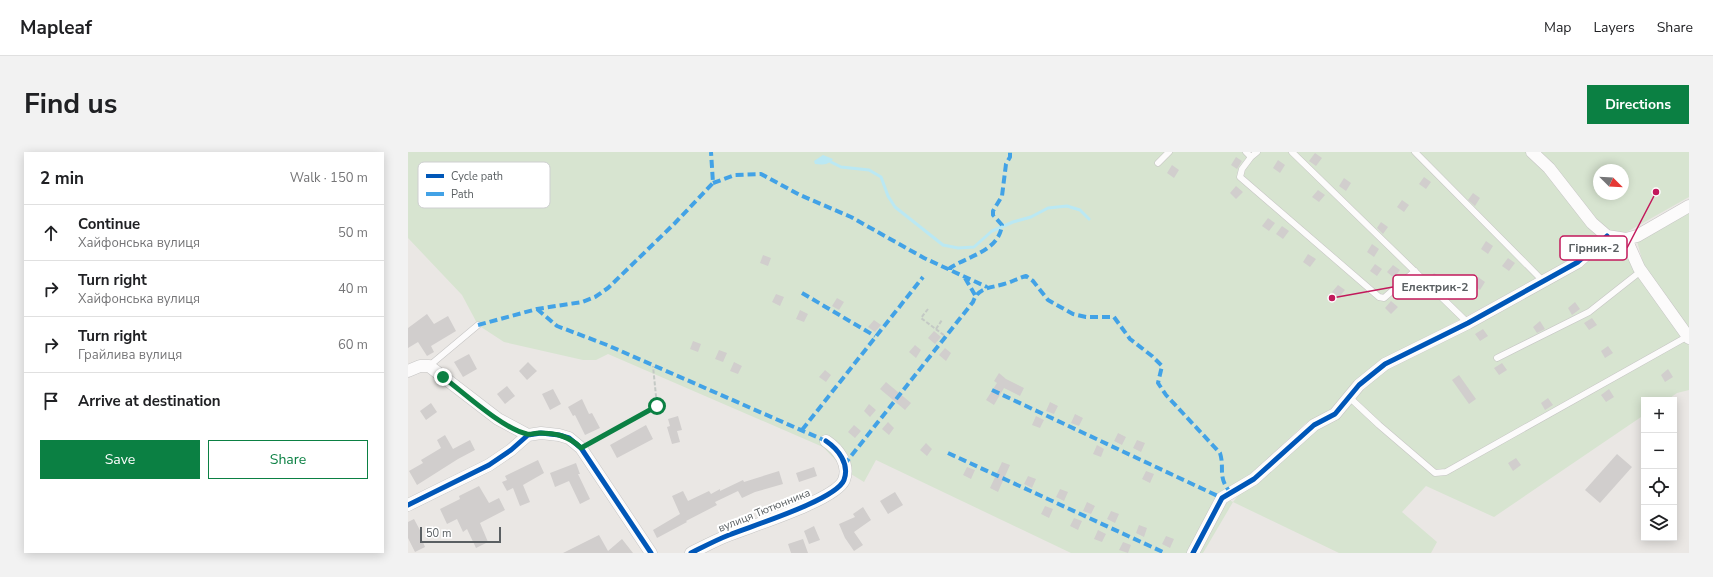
<!DOCTYPE html>
<html lang="en">
<head>
<meta charset="utf-8">
<style>
  :root { --surface:#fff; --page:#f2f2f2; --text:#202124; --muted:#757577; --line:#e0e0e0; --accent:#0b8043 }
  body { margin:0; font-family:"Nunito Sans",sans-serif; background:var(--page); color:var(--text) }
  .controls { position:absolute; right:12px; bottom:12px; display:grid; overflow:hidden; border-radius:0px; box-shadow:0 2px 10px #0003 }
  .controls button { width:36px; height:36px; display:grid; place-items:center; padding:0; border:0; border-bottom:1px solid var(--line); background:var(--surface); color:var(--text); font:20px sans-serif }
  .compass { position:absolute; left:1185px; top:12px; width:36px; height:36px; border-radius:50%; background:var(--surface); box-shadow:0 2px 10px #0003; rotate:114deg }
  .scale { position:absolute; left:12px; bottom:10px; width:81px; box-sizing:border-box; padding-left:4px; border:2px solid #5a5f62; border-top:0; font-size:11px; line-height:14px; white-space:nowrap; color:#5a5f62; -webkit-text-stroke:3px #fff; paint-order:stroke }
  .stop { position:absolute; width:12px; height:12px; margin:-9px; border:3px solid #0b8043; border-radius:50%; background:#fff }
  .stop.end { background:#0b8043; border-color:#fff; box-shadow:0 1px 4px #0008 }
  .list { margin:0; padding:0; list-style:none }
  h2 { display:flex; justify-content:space-between; align-items:center; height:52px; margin:0; padding:0 16px; font-size:17px }
  h2 small { font-size:13px; font-weight:400; color:var(--muted) }
  .list li { display:grid; grid-template-columns:26px 1fr auto; gap:12px; align-items:center; box-sizing:border-box; height:56px; padding:0 16px; border-top:1px solid var(--line) }
  .list b { display:block; font-size:15px; white-space:nowrap }
  .list p { margin:0; font-size:13px; white-space:nowrap; color:var(--muted) }
  .list em { font-size:13px; font-style:normal; color:var(--muted) }
  .actions { display:flex; gap:8px; padding:12px 16px }
  .actions a { flex:1; padding:9px 0; border:1px solid var(--accent); border-radius:0px; text-align:center; font-size:14px; color:var(--accent) }
  .actions .main { background:var(--accent); color:#fff }
  .icon { flex:none; width:22px; height:22px; fill:none; stroke:currentColor; stroke-width:2; stroke-linecap:round; stroke-linejoin:round }
  .map { position:relative; flex:none; width:1281px; height:401px; overflow:hidden; border-radius:0px }
  header { display:flex; align-items:center; gap:24px; box-sizing:border-box; height:56px; padding:0 20px; background:var(--surface); border-bottom:1px solid var(--line) }
  header strong { font-size:19px }
  nav { display:flex; gap:22px; margin-inline-start:auto; font-size:14px }
  .intro { display:flex; align-items:center; justify-content:space-between; box-sizing:border-box; height:96px; padding:0 24px }
  h1 { margin:0; font-size:28px }
  .button { padding:10px 18px; border-radius:0px; background:var(--accent); color:#fff; font-size:14px; font-weight:700 }
  main { display:flex; gap:24px; padding:0 24px }
  aside { flex:1; background:var(--surface); border-radius:0px; box-shadow:0 2px 10px #0003 }
  .map>svg:first-child { display:block }
  .green { fill:#d7e4d0; fill-rule:evenodd }
  .water { fill:#bae8f3 }
  .lines { fill:none; stroke-linecap:round; stroke-linejoin:round }
  .stream { stroke:#bae8f3; stroke-width:3 }
  .building { fill:#d1cecd }
  .lane-casing { stroke:#c6c5c4; stroke-width:7 }
  .street-casing { stroke:#c6c5c4; stroke-width:13 }
  .path { stroke:#c4c9c5; stroke-width:2; stroke-dasharray:4 2; stroke-linecap:butt }
  .lane { stroke:#fcfbfb; stroke-width:6 }
  .street { stroke:#fcfbfb; stroke-width:12 }
  .quiet { stroke:#42a2e6; stroke-width:4; stroke-dasharray:8 4; stroke-linecap:butt }
  .cycleway-casing { stroke:#fff; stroke-width:8 }
  .cycleway { stroke:#0057b8; stroke-width:5 }
  .route { stroke:#0b8043; stroke-width:5 }
  .labels { text-anchor:middle; stroke-width:4; stroke-linejoin:round; paint-order:stroke }
  .street-label { font-size:11px; fill:#5a5f62; stroke:#fff }
  .key { fill:#fff; stroke:#cecfd0; stroke-width:1 }
  .key-label { font-size:11px; fill:#5a5f62 }
  .leader { fill:none; stroke:#c2185b; stroke-width:1.5 }
  .callout-dot { fill:#c2185b; stroke:#fff; stroke-width:1.5 }
  .callout { fill:#fff; stroke:#c2185b; stroke-width:1.5 }
  .callout-label { font-size:12px; text-anchor:middle; font-weight:bold; fill:#5a5f62 }
</style>
</head>
<body>
<header>
<strong>Mapleaf</strong>
<nav><a>Map</a><a>Layers</a><a>Share</a></nav>
</header>
<div class="intro"><h1>Find us</h1><a class="button">Directions</a></div>
<main>
<aside>
<h2>2 min<small>Walk · 150 m</small></h2>
<ul class="list">
<li><svg class="icon" aria-label="ahead" viewBox="0 0 24 24"><path d="M12 20V5M6 11l6-6 6 6"/></svg><div><b>Continue</b><p>Хайфонська вулиця</p></div><em>50 m</em></li>
<li><svg class="icon" aria-label="right" viewBox="0 0 24 24"><path d="M7 20v-9h11M14 6l5 5-5 5"/></svg><div><b>Turn right</b><p>Хайфонська вулиця</p></div><em>40 m</em></li>
<li><svg class="icon" aria-label="right" viewBox="0 0 24 24"><path d="M7 20v-9h11M14 6l5 5-5 5"/></svg><div><b>Turn right</b><p>Грайлива вулиця</p></div><em>60 m</em></li>
<li><svg class="icon" aria-label="arrive" viewBox="0 0 24 24"><path d="M6 21V4h12l-3 4 3 4H6"/></svg><div><b>Arrive at destination</b></div></li>
</ul>
<div class="actions"><a class="main">Save</a><a>Share</a></div>
</aside>
<div class="map">
<svg width="1281" height="401" viewBox="0 0 1281 401">
  <rect width="100%" height="100%" fill="#eae7e4"/>
  <path class="green" d="M 0,0 L 1119,0 L 1136,17 L 1190,85 L 1168,106 L 1015,187 L 924,258 L 898,271 L 839,325 L 812,343 L 825,350 L 833,340 L 908,277 C 934,271 937,254 954,236 C 961,229 970,223 978,216 L 1201,89 L 1216,93 L 1227,118 L 1281,194 L 1281,238 L 1269,241 L 1259,248 L 1236,248 L 1236,263 L 1086,365 L 1018,334 L 994,360 L 1029,390 L 1023,401 L 931,401 L 825,350 L 795,401 L 663,401 L 468,308 L 456,330 L 438,319 L 415,295 L 200,202 L 188,208 L 175,208 L 96,190 L 70,173 L 54,143 L 0,86 Z
    M 1132,0 L 1281,0 L 1281,45 L 1217,81 C 1215,81 1211,82 1208,82 C 1193,79 1144,15 1132,0 ZM 1191,18 L 1215,18 L 1215,42 L 1191,42 Z
    M 1281,60 L 1281,179 L 1236,115 L 1229,89 Z"/>
  <path class="water" d="M 415,3 L 425,7 C 421,13 414,13 407,12 L 406,9 Z"/>
  <g class="lines">
    <path class="stream" d="M 423,10 L 433,15 L 461,18 L 473,25 L 480,44 L 487,55 L 535,93 L 550,96 L 566,95 L 584,79 L 605,70 L 623,65 L 640,56 L 659,54 L 672,58 L 681,67"/>
  </g>
  <path class="building" d="M 907,1 L 914,6 L 908,14 L 901,9 Z
    M 828,5 L 834,9 L 829,17 L 823,13 Z
    M 870,8 L 877,13 L 872,21 L 865,16 Z
    M 764,13 L 771,18 L 766,26 L 759,21 Z
    M 1016,25 L 1023,30 L 1018,37 L 1011,32 Z
    M 936,26 L 943,31 L 938,39 L 931,34 Z
    M 828,34 L 835,40 L 828,47 L 822,41 Z
    M 910,38 L 917,43 L 911,50 L 904,45 Z
    M 1065,41 L 1072,46 L 1067,54 L 1060,48 Z
    M 994,48 L 1001,53 L 996,60 L 989,55 Z
    M 860,66 L 867,71 L 861,79 L 854,74 Z
    M 973,70 L 980,75 L 975,82 L 969,76 Z
    M 874,74 L 881,79 L 875,87 L 868,82 Z
    M 1078,89 L 1085,94 L 1080,102 L 1073,97 Z
    M 964,92 L 971,97 L 966,105 L 959,100 Z
    M 900,102 L 908,107 L 902,115 L 895,110 Z
    M 355,103 L 363,106 L 360,114 L 352,111 Z
    M 1100,106 L 1107,111 L 1101,119 L 1094,114 Z
    M 967,112 L 974,117 L 969,124 L 962,119 Z
    M 985,113 L 992,118 L 986,126 L 979,120 Z
    M 1026,121 L 1033,126 L 1028,134 L 1022,127 Z
    M 1070,125 L 1077,130 L 1072,138 L 1064,132 Z
    M 930,133 L 937,138 L 931,145 L 924,140 Z
    M 368,142 L 376,145 L 372,154 L 364,150 Z
    M 429,146 L 436,150 L 431,158 L 424,154 Z
    M 983,149 L 990,155 L 983,162 L 977,156 Z
    M 1167,150 L 1172,157 L 1164,163 L 1160,156 Z
    M 392,158 L 400,162 L 396,170 L 388,167 Z
    M 19,162 L 26,172 L 40,164 L 48,179 L 23,194 L 26,200 L 19,204 L 10,190 L 0,196 L 0,176 Z
    M 1184,166 L 1189,173 L 1181,178 L 1176,171 Z
    M 466,168 L 473,173 L 467,180 L 460,175 Z
    M 1132,169 L 1137,177 L 1129,181 L 1125,175 Z
    M 1075,177 L 1080,184 L 1072,189 L 1067,182 Z
    M 526,179 L 533,185 L 527,192 L 520,186 Z
    M 285,189 L 293,192 L 290,200 L 282,197 Z
    M 507,193 L 513,198 L 508,206 L 501,200 Z
    M 1200,194 L 1205,201 L 1197,206 L 1193,199 Z
    M 537,196 L 543,201 L 538,209 L 531,203 Z
    M 311,198 L 319,201 L 315,210 L 307,207 Z
    M 61,202 L 69,217 L 55,225 L 46,210 Z
    M 120,210 L 129,219 L 119,228 L 111,219 Z
    M 326,210 L 334,214 L 330,222 L 322,219 Z
    M 1094,211 L 1099,218 L 1091,223 L 1086,216 Z
    M 1260,217 L 1265,225 L 1257,230 L 1253,223 Z
    M 417,218 L 423,223 L 418,230 L 411,225 Z
    M 591,221 L 598,227 L 616,236 L 612,244 L 596,236 L 586,253 L 578,248 L 589,231 L 586,229 Z
    M 1051,223 L 1068,247 L 1061,252 L 1044,228 Z
    M 478,230 L 503,251 L 497,258 L 472,237 Z
    M 99,234 L 107,244 L 97,252 L 89,242 Z
    M 145,237 L 153,252 L 142,258 L 134,242 Z
    M 1201,237 L 1206,245 L 1198,250 L 1193,243 Z
    M 1140,246 L 1145,253 L 1137,258 L 1133,251 Z
    M 174,247 L 181,262 L 184,261 L 192,276 L 177,283 L 167,263 L 165,264 L 160,255 Z
    M 642,250 L 650,254 L 646,262 L 638,259 Z
    M 23,251 L 29,260 L 18,268 L 12,259 Z
    M 461,252 L 468,258 L 462,265 L 456,259 Z
    M 667,262 L 675,266 L 671,274 L 663,271 Z
    M 270,264 L 274,278 L 269,279 L 272,290 L 264,292 L 259,275 L 262,274 L 260,267 Z
    M 628,264 L 636,268 L 632,276 L 624,273 Z
    M 480,270 L 486,276 L 481,283 L 474,277 Z
    M 238,273 L 245,287 L 209,306 L 202,293 Z
    M 446,273 L 453,279 L 447,286 L 440,280 Z
    M 710,281 L 718,285 L 714,293 L 706,289 Z
    M 37,283 L 45,297 L 62,288 L 67,298 L 50,307 L 9,333 L 1,319 L 15,311 L 13,308 L 33,296 L 29,288 Z
    M 729,288 L 737,291 L 733,300 L 725,296 Z
    M 518,291 L 524,297 L 519,304 L 512,298 Z
    M 689,293 L 696,297 L 693,305 L 685,302 Z
    M 1209,302 L 1224,315 L 1192,351 L 1177,338 Z
    M 1108,306 L 1113,313 L 1105,319 L 1100,311 Z
    M 130,308 L 136,321 L 115,333 L 122,350 L 112,354 L 105,336 L 99,339 L 94,330 L 99,328 L 97,324 Z
    M 594,310 L 602,313 L 590,340 L 582,336 Z
    M 168,311 L 172,322 L 170,322 L 182,347 L 172,352 L 161,329 L 147,335 L 142,321 Z
    M 406,315 L 409,324 L 391,330 L 388,321 Z
    M 559,315 L 567,318 L 563,327 L 555,323 Z
    M 371,319 L 375,332 L 347,340 L 334,346 L 330,339 L 307,350 L 309,353 L 278,369 L 279,370 L 249,386 L 245,378 L 272,362 L 264,344 L 275,339 L 280,349 L 301,339 L 303,342 L 312,337 L 312,339 L 335,328 L 336,330 Z
    M 738,319 L 746,322 L 742,331 L 734,327 Z
    M 620,324 L 628,327 L 624,336 L 616,332 Z
    M 71,334 L 81,351 L 91,346 L 97,358 L 72,371 L 80,390 L 68,396 L 59,377 L 55,380 L 49,367 L 39,372 L 32,357 L 52,347 L 51,344 Z
    M 652,337 L 660,340 L 656,349 L 648,345 Z
    M 487,340 L 495,353 L 480,362 L 472,349 Z
    M 679,350 L 687,354 L 683,362 L 675,359 Z
    M 637,354 L 645,357 L 641,366 L 633,362 Z
    M 455,355 L 463,368 L 446,380 L 455,393 L 446,399 L 437,386 L 431,372 L 447,365 L 445,362 Z
    M 703,359 L 711,362 L 707,371 L 699,367 Z
    M 666,366 L 674,369 L 670,378 L 662,374 Z
    M 6,367 L 14,382 L 12,383 L 17,395 L 7,400 L 0,386 L 0,370 Z
    M 731,373 L 739,376 L 736,385 L 728,381 Z
    M 406,374 L 412,388 L 401,392 L 396,379 Z
    M 690,378 L 698,382 L 694,390 L 686,387 Z
    M 191,383 L 200,399 L 214,387 L 225,401 L 155,401 Z
    M 758,384 L 766,387 L 762,396 L 754,392 Z
    M 395,387 L 400,401 L 383,401 L 380,392 Z
    M 715,390 L 723,393 L 720,401 L 711,398 Z"/>
  <g class="lines">
    <g class="lane-casing">
      <path id="lane" d="M 838,0 L 843,5 L 834,17 L 832,25 L 971,145 L 976,146 L 1007,119
        M 884,0 L 1060,171
        M 1007,0 L 1135,129
        M 843,5 L 849,0
        M 750,11 L 761,0
        M 1089,206 L 1181,160 L 1233,119
        M 21,214 L 70,173
        M 941,245 L 971,273 L 1027,321 L 1038,320 L 1280,184"/>
    </g>
    <g class="street-casing">
      <path id="street" d="M 1124,0 L 1141,16 L 1184,71 L 1199,84 L 1218,87 L 1229,84 L 1281,54
        M 1218,87 L 1231,116 L 1281,186
        M 0,219 L 12,214 L 21,214 L 90,267 L 120,283
        M 0,353 L 81,313 L 103,298 L 120,283 L 133,281 L 151,283 L 161,286 L 173,296 L 243,401
        M 283,401 C 295,395 308,388 321,383 C 343,374 428,348 436,328 C 442,312 430,297 418,289
        M 785,401 L 814,346 L 846,327 L 906,273 L 927,262 L 951,233 L 977,212 L 1060,171 L 1170,110 L 1199,84"/>
    </g>
    <path class="path" d="M 520,157 L 513,166 L 537,184
      M 528,177 L 534,168
      M 183,290 L 249,254 L 245,214"/>
    <use href="#lane" class="lane"/>
    <use href="#street" class="street"/>
    <path class="quiet" d="M 305,31 L 327,23 L 353,22 L 392,43 L 443,65 L 516,106 L 579,135
      M 542,118 L 542,116 C 560,104 591,99 594,73 L 585,63 L 585,59 L 594,44 L 598,12 L 602,5 L 602,0
      M 557,126 L 567,143
      M 394,141 L 467,184
      M 129,157 L 149,174 L 199,193 L 418,289
      M 70,173 L 129,157 L 174,150 L 187,145 L 200,136 L 267,71 L 305,31 L 303,0
      M 584,238 L 814,346
      M 394,278 L 515,125
      M 540,301 L 757,401
      M 436,313 L 565,150 C 570,135 583,136 596,132 C 604,130 610,126 618,124 L 625,129 L 640,148 L 665,162 L 678,165 L 706,165 L 722,187 L 744,204 L 754,214 L 750,231 L 758,243 L 812,301 C 817,317 809,324 822,340"/>
    <g class="cycleway-casing">
      <path id="cycleway" d="M 0,353 L 81,313 L 103,298 L 120,283 L 133,281 L 151,283 L 161,286 L 173,296 L 243,401
        M 283,401 C 295,395 308,388 321,383 C 343,374 428,348 436,328 C 442,312 430,297 418,289
        M 785,401 L 814,346 L 846,327 L 906,273 L 927,262 L 951,233 L 977,212 L 1060,171 L 1170,110 L 1199,84"/>
    </g>
    <use href="#cycleway" class="cycleway"/>
  </g>
  <g class="lines">
    <path class="route" d="M 35,225 C 56,241 95,277 119,282 C 122,283 127,281 131,281 C 148,281 161,284 173,296 L 249,254"/>
  </g>
  <g class="labels">
    <g class="street-label">
      <text transform="translate(356 358) rotate(-22)" y="4">вулиця Тютюнника</text>
    </g>
  </g>
  <rect x="10" y="10" width="132" height="46" rx="6" class="key"/>
  <rect x="18" y="22" width="18" height="4" fill="#0057b8"/>
  <rect x="18" y="40" width="18" height="4" fill="#42a2e6"/>
  <g class="key-label">
    <text x="43" y="28">Cycle path</text>
    <text x="43" y="46">Path</text>
  </g>
  <path class="leader" d="M1248 40L1219 96M924 146L985 135"/>
  <g class="callout-dot">
    <circle cx="1248" cy="40" r="4"/>
    <circle cx="924" cy="146" r="4"/>
  </g>
  <g class="callout">
    <rect x="1152" y="84" width="67" height="24" rx="4"/>
    <rect x="985" y="123" width="84" height="24" rx="4"/>
  </g>
  <g class="callout-label">
    <text x="1186" y="100">Гірник-2</text>
    <text x="1027" y="139">Електрик-2</text>
  </g>
</svg>
<div class="controls">
<button>+</button>
<button>−</button>
<button><svg class="icon" aria-label="locate" viewBox="0 0 24 24"><circle cx="12" cy="12" r="6"/><path d="M12 2v4M12 18v4M2 12h4M18 12h4"/></svg></button>
<button><svg class="icon" aria-label="layers" viewBox="0 0 24 24"><path d="M12 4l9 5-9 5-9-5zM3 14l9 5 9-5"/></svg></button>
</div>
<svg class="compass" viewBox="-18 -18 36 36"><path d="M0-13l5 13h-10z" fill="#e53935"/><path d="M0 13l5-13h-10z" fill="#757577"/></svg>
<div class="scale">50 m</div>
<div class="stop" style="left:249px;top:254px"></div>
<div class="stop end" style="left:35px;top:225px"></div>
</div>
</main>
</body>
</html>
